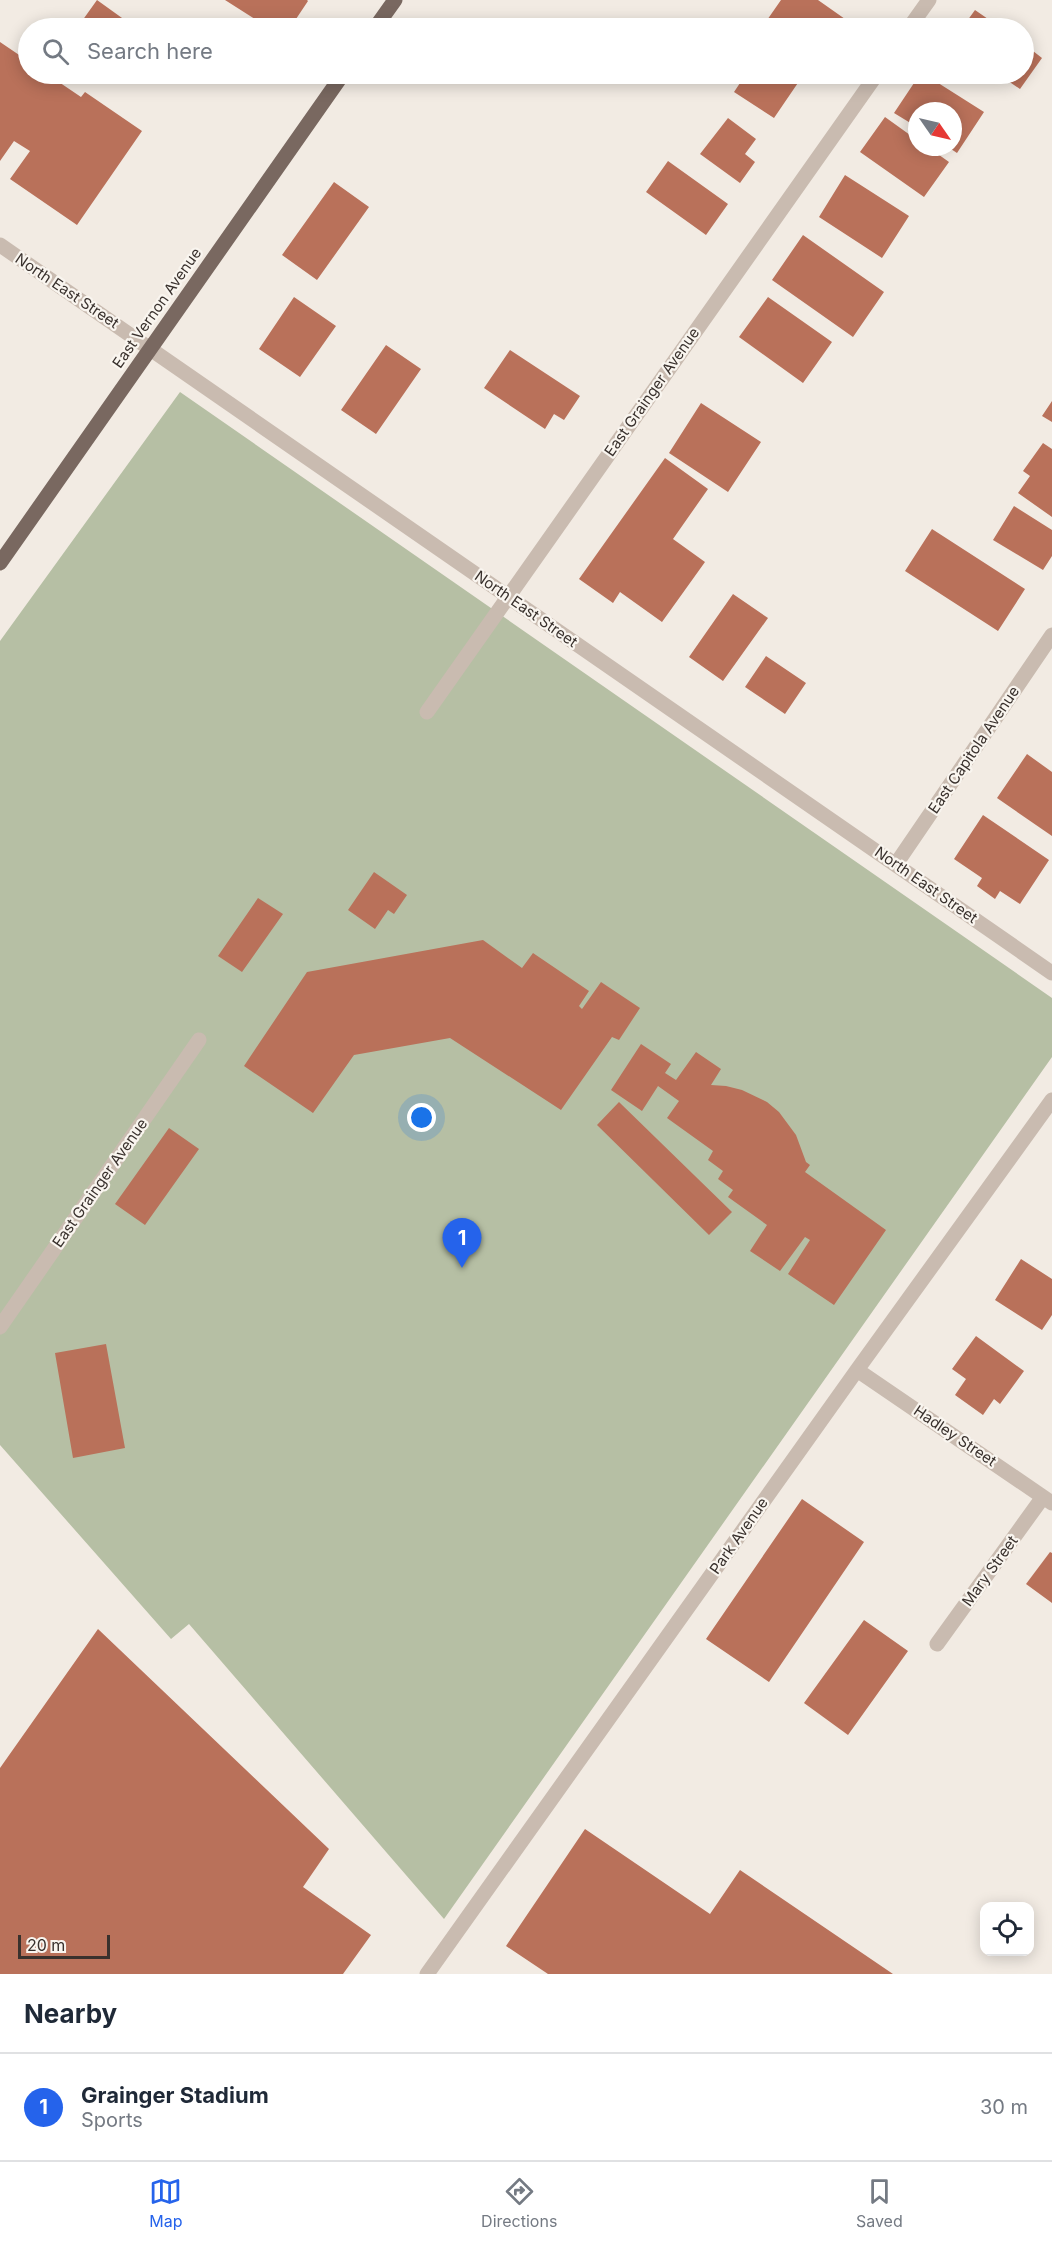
<!DOCTYPE html>
<html lang="en">
<head>
<meta charset="utf-8">
<style>
  :root { --surface:#fff; --page:#f2f2f3; --text:#1f2937; --muted:#747a83; --line:#e0e1e3; --accent:#2563eb }
  body { margin:0; font-family:Inter,sans-serif; background:var(--page); color:var(--text) }
  .controls { position:absolute; right:18px; bottom:18px; display:grid; overflow:hidden; border-radius:12px; box-shadow:0 3px 15px #0003 }
  .controls button { width:54px; height:54px; display:grid; place-items:center; padding:0; border:0; border-bottom:2px solid var(--line); background:var(--surface); color:var(--text); font:30px sans-serif }
  .compass { position:absolute; left:908px; top:102px; width:54px; height:54px; border-radius:50%; background:var(--surface); box-shadow:0 3px 15px #0003; rotate:124deg }
  .scale { position:absolute; left:18px; bottom:15px; width:92px; box-sizing:border-box; padding-left:6px; border:3px solid #39312d; border-top:0; font-size:16px; line-height:21px; white-space:nowrap; color:#39312d; -webkit-text-stroke:4px #f9f5ef; paint-order:stroke }
  .you { position:absolute; left:422px; top:1118px; width:21px; height:21px; margin:-15px; border:4px solid #fff; border-radius:50%; background:#1a73e8; box-shadow:0 0 0 9px #1a73e833 }
  .badge { display:grid; place-items:center; width:39px; height:39px; border-radius:50%; background:var(--accent); color:#fff; font-size:20px; font-weight:700 }
  .pin { position:absolute; translate:-50% -50px; filter:drop-shadow(0 2px 3px #0008) }
  .pin::after { content:''; position:absolute; top:32px; width:21px; height:18px; background:inherit; clip-path:polygon(0 0,100% 0,50% 100%) }
  .list { margin:0; padding:0; list-style:none }
  h2 { display:flex; justify-content:space-between; align-items:center; height:78px; margin:0; padding:0 24px; font-size:26px }
  h2 small { font-size:20px; font-weight:400; color:var(--muted) }
  .list li { display:grid; grid-template-columns:39px 1fr auto; gap:18px; align-items:center; box-sizing:border-box; height:108px; padding:0 24px; border-top:2px solid var(--line) }
  .list b { display:block; font-size:22px; white-space:nowrap }
  .list p { margin:0; font-size:20px; white-space:nowrap; color:var(--muted) }
  .list em { font-size:20px; font-style:normal; color:var(--muted) }
  .icon { flex:none; width:33px; height:33px; fill:none; stroke:currentColor; stroke-width:2; stroke-linecap:round; stroke-linejoin:round }
  .map { position:relative; flex:none; width:1052px; height:1974px; overflow:hidden }
  .search { position:absolute; background:var(--surface); box-shadow:0 3px 15px #0003; left:18px; right:18px; top:18px; height:66px; display:flex; align-items:center; gap:15px; box-sizing:border-box; padding:0 21px; border-radius:33px; color:var(--muted); font-size:22px }
  .sheet { height:186px; background:var(--surface) }
  nav { display:flex; justify-content:space-around; align-items:center; box-sizing:border-box; height:84px; border-top:2px solid var(--line); background:var(--surface); font-size:16px; color:var(--muted) }
  nav a { display:grid; justify-items:center; gap:3px }
  nav .on { color:var(--accent) }
  .map>svg:first-child { display:block }
  .green { fill:#b6bfa4 }
  .building { fill:#b9715a }
  .lines { fill:none; stroke-linecap:round; stroke-linejoin:round }
  .minor { stroke:#c9bbb0; stroke-width:15 }
  .major { stroke:#796860; stroke-width:15 }
  .labels { text-anchor:middle; stroke-width:4.5; stroke-linejoin:round; paint-order:stroke }
  .street-label { font-size:15px; fill:#39312d; stroke:#f9f5ef }
</style>
</head>
<body>
<div class="map">
<svg width="1052" height="1974" viewBox="0 0 1052 1974">
  <rect width="100%" height="100%" fill="#f2ebe3"/>
  <path class="green" d="M 180,392 L 1052,998 L 1052,1057 L 444,1919 L 189,1624 L 171,1639 L 0,1445 L 0,641 Z"/>
  <path class="building" d="M 97,0 L 129,23 L 125,28 L 77,28 Z
    M 225,0 L 307,0 L 308,1 L 290,28 L 269,28 Z
    M 781,0 L 818,0 L 845,19 L 838,28 L 772,28 L 765,23 Z
    M 975,10 L 1001,28 L 962,28 Z
    M 0,42 L 28,61 L 28,74 L 47,74 L 81,97 L 85,92 L 142,131 L 77,225 L 10,179 L 30,151 L 14,141 L 0,161 Z
    M 1024,44 L 1042,58 L 1020,89 L 998,74 L 1024,74 Z
    M 746,74 L 804,74 L 774,118 L 734,92 Z
    M 920,74 L 924,74 L 984,112 L 957,153 L 948,147 L 953,147 L 953,111 L 917,111 L 917,127 L 894,113 Z
    M 885,117 L 917,140 L 917,147 L 928,147 L 949,162 L 924,197 L 860,152 Z
    M 728,118 L 756,139 L 745,154 L 755,162 L 740,183 L 700,154 Z
    M 668,161 L 728,204 L 706,235 L 646,192 Z
    M 845,175 L 909,216 L 882,258 L 819,217 Z
    M 334,182 L 369,207 L 317,280 L 282,255 Z
    M 803,235 L 884,292 L 853,337 L 772,280 Z
    M 294,297 L 336,326 L 300,377 L 259,349 Z
    M 768,297 L 832,342 L 803,383 L 739,337 Z
    M 386,345 L 421,369 L 376,434 L 341,410 Z
    M 510,350 L 580,396 L 564,420 L 554,414 L 545,429 L 484,388 Z
    M 1052,401 L 1052,422 L 1042,416 Z
    M 701,403 L 761,442 L 728,492 L 669,453 Z
    M 1043,443 L 1052,449 L 1052,517 L 1018,493 L 1030,476 L 1023,471 Z
    M 665,458 L 708,489 L 673,539 L 705,562 L 662,622 L 620,592 L 613,603 L 579,579 Z
    M 1014,506 L 1052,530 L 1052,556 L 1043,570 L 993,540 Z
    M 932,529 L 1025,589 L 998,631 L 905,571 Z
    M 733,594 L 768,618 L 723,681 L 689,657 Z
    M 766,656 L 806,683 L 785,714 L 745,687 Z
    M 1027,754 L 1052,772 L 1052,836 L 997,798 Z
    M 983,815 L 1049,860 L 1020,904 L 1000,891 L 995,899 L 977,886 L 982,878 L 954,859 Z
    M 374,872 L 407,895 L 394,914 L 388,910 L 375,929 L 348,910 Z
    M 258,898 L 283,914 L 242,972 L 218,956 Z
    M 483,940 L 522,968 L 533,953 L 589,991 L 579,1006 L 582,1009 L 601,982 L 640,1008 L 619,1040 L 612,1037 L 561,1110 L 450,1038 L 354,1055 L 313,1113 L 244,1066 L 307,972 Z
    M 641,1044 L 671,1064 L 665,1073 L 676,1080 L 696,1052 L 721,1069 L 711,1085 L 726,1086 L 742,1090 L 767,1102 L 779,1112 L 796,1135 L 806,1162 L 810,1165 L 805,1172 L 886,1230 L 834,1305 L 788,1274 L 810,1240 L 805,1237 L 780,1271 L 750,1251 L 767,1225 L 728,1197 L 733,1190 L 718,1179 L 723,1171 L 708,1160 L 713,1151 L 667,1118 L 679,1101 L 658,1086 L 642,1111 L 611,1090 Z
    M 619,1102 L 732,1212 L 709,1235 L 597,1125 Z
    M 169,1128 L 199,1149 L 145,1225 L 115,1204 Z
    M 1021,1259 L 1052,1279 L 1052,1315 L 1042,1330 L 995,1300 Z
    M 976,1336 L 1024,1371 L 1000,1404 L 994,1399 L 983,1415 L 955,1395 L 966,1379 L 952,1369 Z
    M 106,1344 L 125,1448 L 73,1458 L 55,1353 Z
    M 802,1499 L 864,1542 L 769,1682 L 706,1639 Z
    M 1050,1552 L 1052,1553 L 1052,1603 L 1026,1584 Z
    M 864,1620 L 908,1651 L 848,1735 L 804,1703 Z
    M 98,1629 L 329,1849 L 303,1887 L 371,1935 L 343,1974 L 0,1974 L 0,1768 Z
    M 585,1829 L 710,1914 L 740,1870 L 893,1974 L 548,1974 L 506,1946 Z"/>
  <g class="lines">
    <path class="minor" d="M 909,28 L 929,0
      M 0,245 L 1052,973
      M 427,712 L 877,74
      M 896,864 L 1052,635
      M 0,1327 L 199,1040
      M 857,1370 L 1052,1503
      M 937,1644 L 1043,1497
      M 427,1974 L 857,1370 L 1052,1100"/>
    <path class="major" d="M 375,28 L 395,0
      M 0,563 L 343,74"/>
  </g>
  <g class="labels">
    <g class="street-label">
      <text transform="translate(67 291) rotate(34)" y="5">North East Street</text>
      <text transform="translate(157 308) rotate(-55)" y="5">East Vernon Avenue</text>
      <text transform="translate(652 392) rotate(-55)" y="5">East Grainger Avenue</text>
      <text transform="translate(526 609) rotate(35)" y="5">North East Street</text>
      <text transform="translate(974 750) rotate(-56)" y="5">East Capitola Avenue</text>
      <text transform="translate(926 885) rotate(35)" y="5">North East Street</text>
      <text transform="translate(100 1183) rotate(-55)" y="5">East Grainger Avenue</text>
      <text transform="translate(955 1436) rotate(34)" y="5">Hadley Street</text>
      <text transform="translate(739 1536) rotate(-55)" y="5">Park Avenue</text>
      <text transform="translate(990 1571) rotate(-54)" y="5">Mary Street</text>
    </g>
  </g>
</svg>
<div class="controls">
<button><svg class="icon" aria-label="locate" viewBox="0 0 24 24"><circle cx="12" cy="12" r="6"/><path d="M12 2v4M12 18v4M2 12h4M18 12h4"/></svg></button>
</div>
<svg class="compass" viewBox="-18 -18 36 36"><path d="M0-13l5 13h-10z" fill="#e53935"/><path d="M0 13l5-13h-10z" fill="#747a83"/></svg>
<div class="scale">20 m</div>
<div class="you"></div>
<div class="pin badge" style="left:462px;top:1268px">1</div>
<div class="search"><svg class="icon" aria-label="search" viewBox="0 0 24 24"><circle cx="10" cy="10" r="6"/><path d="M15 15l6 6"/></svg>Search here</div>
</div>
<section class="sheet">
<h2>Nearby<small></small></h2>
<ul class="list">
<li><span class="badge">1</span><div><b>Grainger Stadium</b><p>Sports</p></div><em>30 m</em></li>
</ul>
</section>
<nav>
<a class="on"><svg class="icon" aria-label="map" viewBox="0 0 24 24"><path d="M3 6l6-2 6 2 6-2v14l-6 2-6-2-6 2zM9 4v14M15 6v14"/></svg>Map</a>
<a><svg class="icon" aria-label="directions" viewBox="0 0 24 24"><path d="M12 3l9 9-9 9-9-9zM9 14v-3h6M13 9l2 2-2 2"/></svg>Directions</a>
<a><svg class="icon" aria-label="saved" viewBox="0 0 24 24"><path d="M7 4h10v16l-5-4-5 4z"/></svg>Saved</a>
</nav>
</body>
</html>
